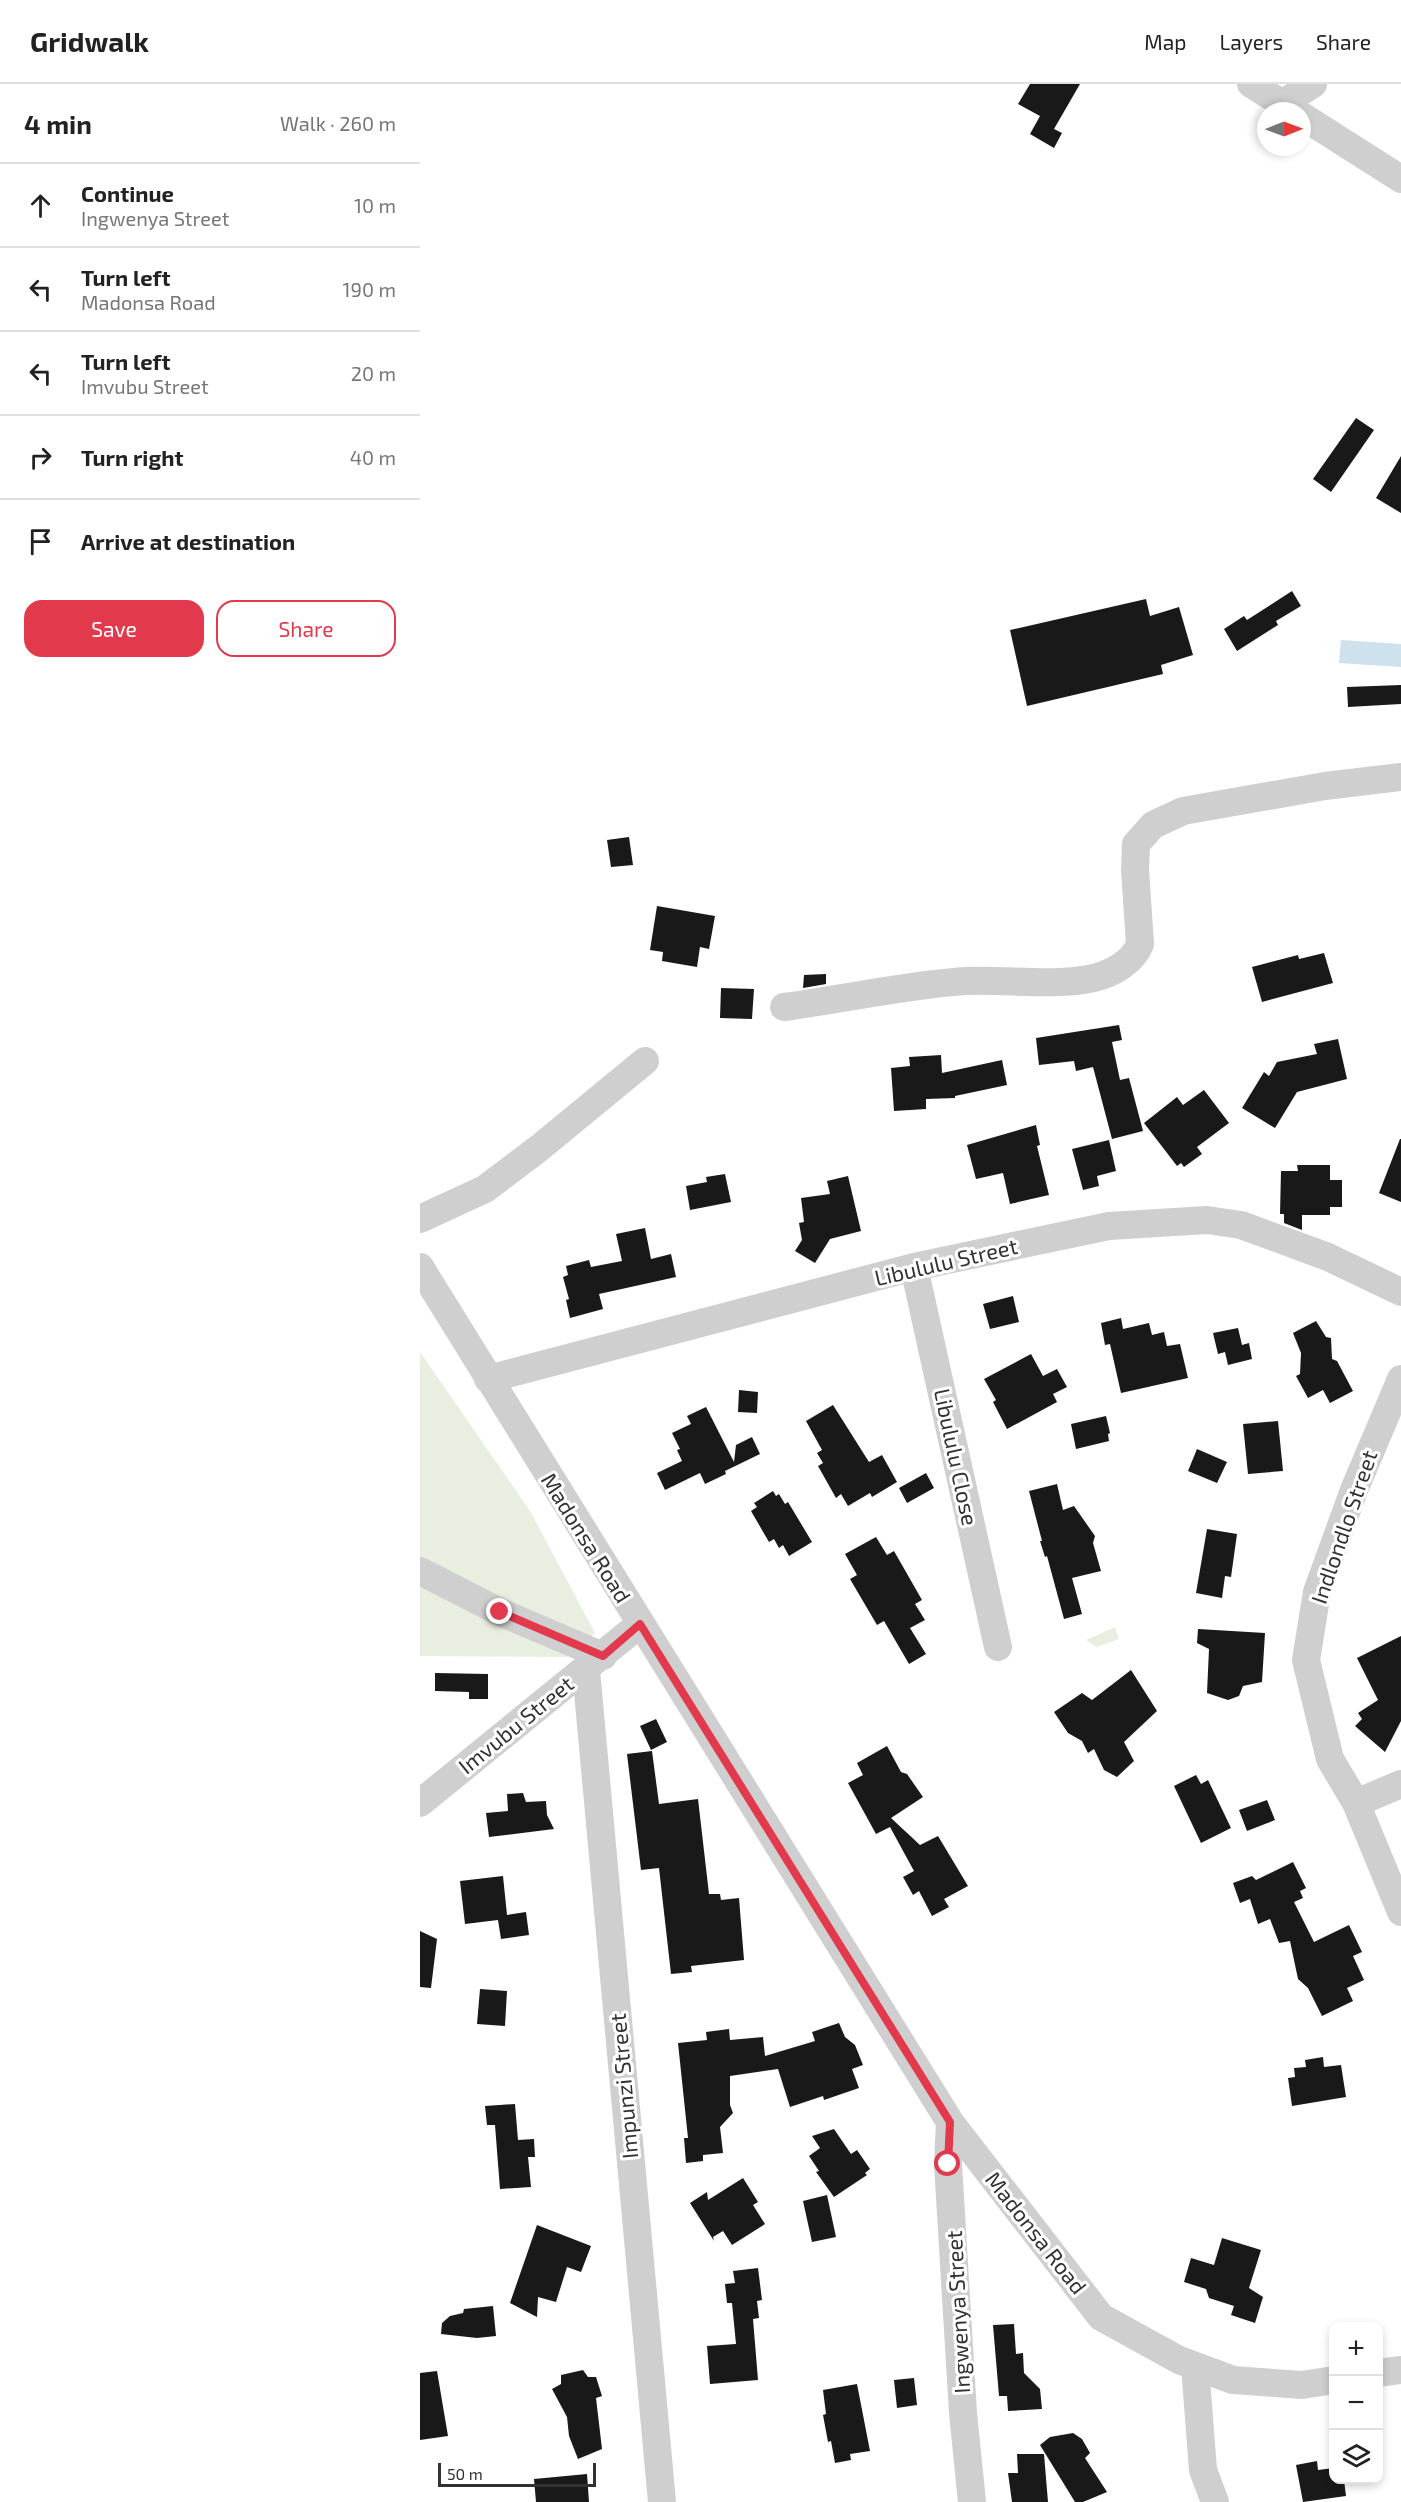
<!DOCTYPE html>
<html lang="en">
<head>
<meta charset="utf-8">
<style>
  :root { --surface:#fff; --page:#f6f6f6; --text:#222; --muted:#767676; --line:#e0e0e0; --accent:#e3394d }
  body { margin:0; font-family:"Exo 2",sans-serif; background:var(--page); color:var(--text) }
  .controls { position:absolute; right:18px; bottom:18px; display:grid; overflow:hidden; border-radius:12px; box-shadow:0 3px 9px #0003 }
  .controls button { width:54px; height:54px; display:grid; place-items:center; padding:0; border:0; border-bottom:2px solid var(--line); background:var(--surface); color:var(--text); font:30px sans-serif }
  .compass { position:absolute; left:837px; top:18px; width:54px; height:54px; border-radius:50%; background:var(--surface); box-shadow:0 3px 9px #0003; rotate:89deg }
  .scale { position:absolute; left:18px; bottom:15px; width:158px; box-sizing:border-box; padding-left:6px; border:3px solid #323232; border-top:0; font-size:16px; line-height:21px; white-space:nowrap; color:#323232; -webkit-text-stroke:4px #fff; paint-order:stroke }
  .stop { position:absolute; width:18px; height:18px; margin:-14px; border:4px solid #e3394d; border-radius:50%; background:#fff }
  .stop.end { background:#e3394d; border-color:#fff; box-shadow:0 2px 6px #0008 }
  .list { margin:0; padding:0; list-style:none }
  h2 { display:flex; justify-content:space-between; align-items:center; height:78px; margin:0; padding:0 24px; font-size:26px }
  h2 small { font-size:20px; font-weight:400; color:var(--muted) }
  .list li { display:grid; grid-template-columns:39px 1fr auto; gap:18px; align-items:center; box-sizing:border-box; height:84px; padding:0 24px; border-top:2px solid var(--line) }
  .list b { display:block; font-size:22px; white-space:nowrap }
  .list p { margin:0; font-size:20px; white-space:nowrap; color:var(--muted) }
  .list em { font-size:20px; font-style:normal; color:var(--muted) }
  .actions { display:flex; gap:12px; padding:18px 24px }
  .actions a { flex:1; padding:14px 0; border:2px solid var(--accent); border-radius:18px; text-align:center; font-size:21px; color:var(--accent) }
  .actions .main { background:var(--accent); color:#fff }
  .icon { flex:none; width:33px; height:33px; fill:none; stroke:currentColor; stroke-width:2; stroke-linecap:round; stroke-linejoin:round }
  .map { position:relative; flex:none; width:981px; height:2418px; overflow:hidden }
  header { display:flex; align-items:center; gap:36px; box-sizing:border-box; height:84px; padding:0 30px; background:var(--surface); border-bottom:2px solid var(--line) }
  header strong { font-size:28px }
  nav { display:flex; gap:33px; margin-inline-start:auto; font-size:21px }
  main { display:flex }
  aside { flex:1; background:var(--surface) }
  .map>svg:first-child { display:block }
  .green { fill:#e8eee0 }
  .water { fill:#cde2ed }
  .building { fill:#191919 }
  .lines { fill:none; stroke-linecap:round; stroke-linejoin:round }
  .minor { stroke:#cfcfcf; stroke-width:28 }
  .route { stroke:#e3394d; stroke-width:8 }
  .labels { text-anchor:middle; stroke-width:6; stroke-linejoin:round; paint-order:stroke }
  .street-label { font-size:22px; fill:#323232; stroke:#fff }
</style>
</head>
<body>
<header>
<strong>Gridwalk</strong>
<nav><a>Map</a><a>Layers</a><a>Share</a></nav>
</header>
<main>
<aside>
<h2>4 min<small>Walk · 260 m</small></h2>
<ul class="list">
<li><svg class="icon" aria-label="ahead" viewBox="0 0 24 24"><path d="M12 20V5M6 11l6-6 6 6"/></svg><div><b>Continue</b><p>Ingwenya Street</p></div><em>10 m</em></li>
<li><svg class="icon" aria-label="left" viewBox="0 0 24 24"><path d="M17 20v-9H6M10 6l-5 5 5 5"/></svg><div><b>Turn left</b><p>Madonsa Road</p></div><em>190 m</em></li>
<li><svg class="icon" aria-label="left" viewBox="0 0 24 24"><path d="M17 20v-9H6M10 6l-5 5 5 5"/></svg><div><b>Turn left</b><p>Imvubu Street</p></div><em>20 m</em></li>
<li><svg class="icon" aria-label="right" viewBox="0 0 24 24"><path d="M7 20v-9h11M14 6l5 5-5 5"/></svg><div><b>Turn right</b></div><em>40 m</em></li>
<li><svg class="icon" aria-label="arrive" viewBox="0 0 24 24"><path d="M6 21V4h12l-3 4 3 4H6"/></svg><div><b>Arrive at destination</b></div></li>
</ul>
<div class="actions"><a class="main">Save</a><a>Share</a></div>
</aside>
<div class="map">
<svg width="981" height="2418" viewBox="0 0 981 2418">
  <rect width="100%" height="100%" fill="#fff"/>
  <path class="green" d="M 0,1268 L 110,1427 L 175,1549 L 147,1573 L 0,1572 Z
    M 695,1543 L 699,1555 L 677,1563 L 666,1556 Z"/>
  <path class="water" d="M 921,556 L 981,560 L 981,583 L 919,579 Z"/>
  <path class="building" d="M 610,0 L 660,0 L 634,45 L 642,49 L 634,64 L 610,50 L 620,32 L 598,20 Z
    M 936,334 L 954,346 L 911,408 L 893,395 Z
    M 981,372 L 981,429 L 956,414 Z
    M 872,507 L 881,522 L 856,537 L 858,541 L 817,567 L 804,545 L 824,532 L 827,536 Z
    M 726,515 L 730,532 L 759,523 L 773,571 L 741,581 L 743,590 L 607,622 L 590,546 Z
    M 981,601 L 981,620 L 928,623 L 927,603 Z
    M 209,753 L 213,781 L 191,783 L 187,756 Z
    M 237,822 L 295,832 L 289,865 L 280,863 L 277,883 L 242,877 L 243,868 L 230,866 Z
    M 904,869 L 913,899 L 842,918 L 832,883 L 878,871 L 879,875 Z
    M 406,890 L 406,900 L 383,904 L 384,891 Z
    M 301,904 L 334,905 L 332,935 L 300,934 Z
    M 699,941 L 702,956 L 692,958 L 700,996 L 709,994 L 723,1047 L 692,1055 L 673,983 L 656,987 L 654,977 L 619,981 L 616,954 Z
    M 918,955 L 927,995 L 877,1008 L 855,1044 L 822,1024 L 844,988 L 849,992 L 857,978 L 897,970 L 894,960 Z
    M 521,971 L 522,989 L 582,976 L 587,1001 L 535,1012 L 535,1014 L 506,1015 L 506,1025 L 474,1027 L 471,984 L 490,982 L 489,973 Z
    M 784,1006 L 809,1039 L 777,1063 L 782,1070 L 764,1083 L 761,1079 L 757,1082 L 724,1039 L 757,1013 L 763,1021 Z
    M 616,1041 L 620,1061 L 617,1062 L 629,1111 L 590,1120 L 583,1089 L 556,1095 L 547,1061 Z
    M 980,1055 L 981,1055 L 981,1118 L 959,1109 Z
    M 689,1056 L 696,1087 L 677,1092 L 679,1102 L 663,1106 L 652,1065 Z
    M 877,1081 L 910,1081 L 910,1096 L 922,1096 L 922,1123 L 910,1123 L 910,1131 L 882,1131 L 882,1146 L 864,1139 L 864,1130 L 860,1130 L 861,1087 L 878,1087 Z
    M 305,1090 L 311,1118 L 270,1126 L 266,1102 L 287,1098 L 286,1093 Z
    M 428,1092 L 441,1147 L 410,1155 L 395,1179 L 375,1167 L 382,1156 L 379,1139 L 384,1138 L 381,1114 L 410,1110 L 407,1097 Z
    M 225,1144 L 231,1175 L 251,1170 L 256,1193 L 179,1210 L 183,1225 L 150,1234 L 146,1216 L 149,1215 L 143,1193 L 148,1191 L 146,1182 L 169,1176 L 171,1183 L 202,1177 L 196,1150 Z
    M 593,1212 L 599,1238 L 570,1245 L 563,1220 Z
    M 701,1234 L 703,1245 L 729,1239 L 732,1251 L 744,1248 L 747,1262 L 760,1260 L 768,1294 L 701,1309 L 690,1260 L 685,1261 L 681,1239 Z
    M 896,1237 L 906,1253 L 911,1254 L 912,1275 L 917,1277 L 933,1307 L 910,1319 L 903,1306 L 888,1314 L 876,1292 L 880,1290 L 881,1269 L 873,1249 Z
    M 818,1244 L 822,1261 L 829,1259 L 832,1275 L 808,1281 L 805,1268 L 798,1270 L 793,1249 Z
    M 611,1270 L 623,1292 L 637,1285 L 647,1303 L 633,1310 L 637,1318 L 587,1345 L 573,1318 L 576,1316 L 564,1295 Z
    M 319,1306 L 338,1308 L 337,1329 L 318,1328 Z
    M 413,1321 L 449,1378 L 462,1371 L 477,1398 L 452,1413 L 450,1409 L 428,1422 L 421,1410 L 416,1414 L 398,1382 L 403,1379 L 397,1369 L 402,1366 L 386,1337 Z
    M 286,1323 L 314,1378 L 316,1361 L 332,1353 L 340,1370 L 305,1387 L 306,1390 L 285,1400 L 280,1389 L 245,1406 L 237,1389 L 262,1377 L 257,1366 L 260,1365 L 252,1349 L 271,1340 L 267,1332 Z
    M 686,1332 L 690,1349 L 688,1350 L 689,1357 L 656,1365 L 651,1340 Z
    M 858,1337 L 863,1387 L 828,1390 L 823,1340 Z
    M 777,1365 L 807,1378 L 797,1399 L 768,1387 Z
    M 506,1389 L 514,1404 L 487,1419 L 479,1404 Z
    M 637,1400 L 643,1426 L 654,1422 L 675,1452 L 673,1459 L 681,1487 L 652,1494 L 662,1530 L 644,1535 L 627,1472 L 625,1473 L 620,1457 L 622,1457 L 609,1407 Z
    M 353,1407 L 356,1412 L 359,1410 L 365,1420 L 368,1418 L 392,1458 L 369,1472 L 363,1461 L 359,1464 L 354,1455 L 349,1458 L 331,1427 L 337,1423 L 334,1419 Z
    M 787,1445 L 817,1450 L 811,1493 L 805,1492 L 802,1514 L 776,1509 Z
    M 456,1453 L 467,1471 L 474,1467 L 502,1516 L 495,1520 L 505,1536 L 490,1544 L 506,1570 L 489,1580 L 464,1537 L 457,1541 L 430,1495 L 437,1491 L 425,1470 Z
    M 778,1545 L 845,1549 L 842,1598 L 823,1602 L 819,1612 L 808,1616 L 787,1609 L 789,1565 L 777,1559 Z
    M 981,1552 L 981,1637 L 965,1668 L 935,1642 L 942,1635 L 938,1629 L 958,1616 L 937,1574 Z
    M 711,1586 L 737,1627 L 704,1658 L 714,1677 L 697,1693 L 684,1686 L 674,1665 L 668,1669 L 662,1657 L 648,1649 L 634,1628 L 662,1609 L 672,1616 Z
    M 15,1589 L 68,1590 L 68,1615 L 49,1615 L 49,1608 L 15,1607 Z
    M 236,1635 L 247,1658 L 231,1666 L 220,1642 Z
    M 467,1662 L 481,1688 L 487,1690 L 503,1713 L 471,1734 L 500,1761 L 518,1752 L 548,1802 L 524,1815 L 529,1823 L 512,1832 L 499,1807 L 493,1811 L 483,1793 L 494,1787 L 470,1743 L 456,1750 L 428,1699 L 443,1691 L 437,1679 Z
    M 232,1667 L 239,1720 L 278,1715 L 289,1810 L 300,1810 L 301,1816 L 319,1814 L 324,1876 L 271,1882 L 272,1888 L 251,1890 L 239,1784 L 221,1786 L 207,1670 Z
    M 776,1691 L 781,1700 L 788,1696 L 811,1744 L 781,1759 L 754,1702 Z
    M 103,1709 L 106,1718 L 126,1717 L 127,1731 L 134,1745 L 69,1753 L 66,1729 L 88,1727 L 87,1710 Z
    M 847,1716 L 855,1736 L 827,1747 L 819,1726 Z
    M 873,1778 L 886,1804 L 880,1807 L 883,1814 L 874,1818 L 894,1858 L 929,1841 L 942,1868 L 933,1872 L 944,1896 L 927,1904 L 933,1917 L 902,1932 L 888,1904 L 878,1895 L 870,1857 L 859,1859 L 850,1835 L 838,1840 L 830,1815 L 820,1819 L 813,1799 L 832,1792 L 836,1796 Z
    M 83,1792 L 87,1831 L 106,1828 L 109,1851 L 81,1855 L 78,1836 L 45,1840 L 40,1797 Z
    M 0,1847 L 17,1855 L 11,1904 L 0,1903 Z
    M 60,1905 L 87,1907 L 85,1942 L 57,1940 Z
    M 419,1939 L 425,1953 L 435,1961 L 443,1981 L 432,1985 L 439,2004 L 404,2016 L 403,2012 L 370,2023 L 358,1985 L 310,1992 L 310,2021 L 313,2029 L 300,2043 L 303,2069 L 283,2071 L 283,2077 L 266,2079 L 264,2054 L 268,2054 L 258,1959 L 287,1956 L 286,1948 L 309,1945 L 310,1956 L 343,1953 L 345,1972 L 395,1957 L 392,1948 Z
    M 903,1973 L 904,1983 L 921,1981 L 926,2013 L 872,2022 L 868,1994 L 875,1993 L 874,1984 L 886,1983 L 885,1976 Z
    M 95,2020 L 98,2056 L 114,2055 L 115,2073 L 108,2073 L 111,2103 L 80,2105 L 75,2041 L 67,2041 L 65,2022 Z
    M 414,2045 L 431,2070 L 437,2066 L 450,2085 L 445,2089 L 447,2091 L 414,2113 L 396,2088 L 399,2087 L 389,2072 L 400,2064 L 392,2052 Z
    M 323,2094 L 338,2118 L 333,2121 L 345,2140 L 312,2161 L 303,2147 L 293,2153 L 294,2157 L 270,2119 L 287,2108 L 288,2116 Z
    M 407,2111 L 416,2153 L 392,2158 L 383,2117 Z
    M 117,2141 L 171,2162 L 161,2188 L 147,2183 L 136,2218 L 118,2213 L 117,2233 L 90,2219 Z
    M 802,2154 L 841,2166 L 829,2204 L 843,2213 L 835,2239 L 811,2231 L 814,2222 L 789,2214 L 786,2205 L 764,2198 L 771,2174 L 794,2181 Z
    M 338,2184 L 342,2216 L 337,2217 L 339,2234 L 333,2235 L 338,2296 L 290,2300 L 287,2262 L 316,2260 L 312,2219 L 307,2219 L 305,2200 L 315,2199 L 313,2187 Z
    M 73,2222 L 76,2252 L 57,2254 L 21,2250 L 22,2239 L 30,2232 L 43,2229 L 44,2225 Z
    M 594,2240 L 596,2270 L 603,2269 L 604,2289 L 620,2305 L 622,2325 L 588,2327 L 587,2312 L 579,2312 L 573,2241 Z
    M 163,2286 L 168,2293 L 176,2293 L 182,2312 L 176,2314 L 182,2365 L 158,2375 L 149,2352 L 147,2333 L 132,2305 L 141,2300 L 141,2291 Z
    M 17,2287 L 28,2352 L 0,2356 L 0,2289 Z
    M 494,2294 L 497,2321 L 477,2324 L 474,2296 Z
    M 437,2300 L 450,2367 L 430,2370 L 431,2376 L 415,2379 L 411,2357 L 408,2358 L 403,2331 L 406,2330 L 403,2306 Z
    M 653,2349 L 662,2355 L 670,2369 L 665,2374 L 687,2408 L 663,2418 L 655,2418 L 620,2361 L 630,2353 Z
    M 597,2370 L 624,2370 L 628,2418 L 592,2418 L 588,2389 L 598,2389 Z
    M 897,2377 L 898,2386 L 914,2384 L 914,2396 L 924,2396 L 926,2412 L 883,2418 L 876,2381 Z
    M 167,2390 L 169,2418 L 116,2418 L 114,2395 Z"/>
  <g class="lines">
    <path class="minor" d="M 831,0 L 874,27
      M 862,20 L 893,0
      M 882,32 L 981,95
      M 364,923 C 425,915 485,901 546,897 C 588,895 633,903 674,894 C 693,889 713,878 720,860 L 715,786 L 716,760 L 733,741 L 763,727 L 905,702 L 981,693
      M 0,1135 L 65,1105 L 118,1065 L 225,977
      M 0,1183 L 530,2038 L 681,2233 L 759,2276 L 813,2296 L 882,2301 L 914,2296
      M 494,1183 L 578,1563
      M 68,1295 L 494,1183 L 689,1142 L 787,1136 L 821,1141 L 908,1173 L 981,1208
      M 981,1295 L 934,1406 L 897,1508 L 886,1576 L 910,1675 L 936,1719 L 981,1828
      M 0,1487 L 80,1528 L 183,1572
      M 166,1586 L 242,2418
      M 0,1719 L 220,1540
      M 936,1719 L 981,1700
      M 530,2038 L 528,2080 L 543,2329 L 552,2418
      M 775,2282 L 783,2386 L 795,2418
      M 958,2289 L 981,2286"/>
  </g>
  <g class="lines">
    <path class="route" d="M 80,1528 L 183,1572 L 220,1540 L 530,2038 L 528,2080"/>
  </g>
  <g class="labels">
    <g class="street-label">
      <text transform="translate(526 1178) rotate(-13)" y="8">Libululu Street</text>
      <text transform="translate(536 1373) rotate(78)" y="8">Libululu Close</text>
      <text transform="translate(924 1443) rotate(-71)" y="8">Indlondlo Street</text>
      <text transform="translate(166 1454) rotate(58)" y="8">Madonsa Road</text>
      <text transform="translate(96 1641) rotate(-39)" y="8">Imvubu Street</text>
      <text transform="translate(204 2002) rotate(-95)" y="8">Impunzi Street</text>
      <text transform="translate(616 2149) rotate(52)" y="8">Madonsa Road</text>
      <text transform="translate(538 2228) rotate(-93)" y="8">Ingwenya Street</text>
    </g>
  </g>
</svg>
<div class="controls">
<button>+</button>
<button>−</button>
<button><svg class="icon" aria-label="layers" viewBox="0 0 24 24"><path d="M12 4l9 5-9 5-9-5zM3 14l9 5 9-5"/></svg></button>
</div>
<svg class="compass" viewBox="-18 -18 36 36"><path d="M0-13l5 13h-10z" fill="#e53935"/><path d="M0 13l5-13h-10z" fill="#767676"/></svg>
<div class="scale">50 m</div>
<div class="stop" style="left:528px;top:2080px"></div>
<div class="stop end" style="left:80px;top:1528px"></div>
</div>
</main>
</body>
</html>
